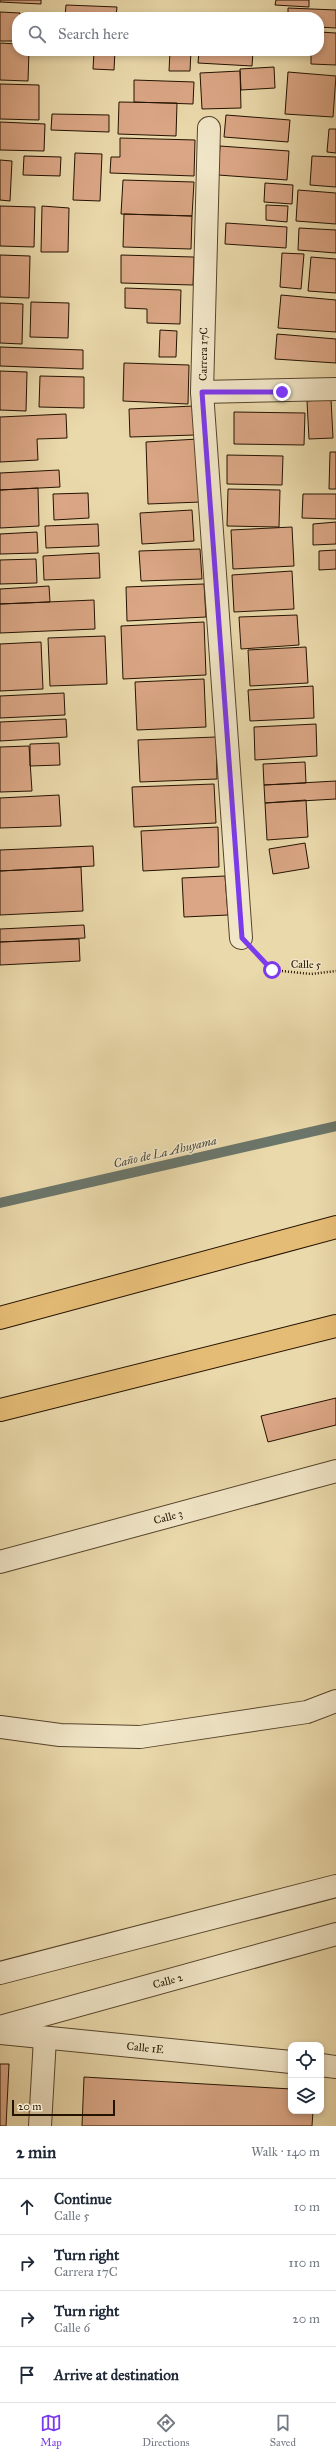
<!DOCTYPE html>
<html lang="en">
<head>
<meta charset="utf-8">
<style>
  :root { --surface:#fff; --page:#f6f6f7; --text:#1f2937; --muted:#747a83; --line:#e0e1e3; --accent:#7c3aed }
  body { margin:0; font-family:"IM FELL Great Primer",serif; background:var(--page); color:var(--text) }
  .controls { position:absolute; right:12px; bottom:12px; display:grid; overflow:hidden; border-radius:8px; box-shadow:0 2px 6px #0003 }
  .controls button { width:36px; height:36px; display:grid; place-items:center; padding:0; border:0; border-bottom:1px solid var(--line); background:var(--surface); color:var(--text); font:20px sans-serif }
  .scale { position:absolute; left:12px; bottom:10px; width:103px; box-sizing:border-box; padding-left:4px; border:2px solid #241200; border-top:0; font-size:11px; line-height:14px; white-space:nowrap; color:#241200; -webkit-text-stroke:3px #f1e6c8; paint-order:stroke }
  .stop { position:absolute; width:12px; height:12px; margin:-9px; border:3px solid #7c3aed; border-radius:50%; background:#fff }
  .stop.end { background:#7c3aed; border-color:#fff; box-shadow:0 1px 4px #0008 }
  .list { margin:0; padding:0; list-style:none }
  h2 { display:flex; justify-content:space-between; align-items:center; height:52px; margin:0; padding:0 16px; font-size:17px }
  h2 small { font-size:13px; font-weight:400; color:var(--muted) }
  .list li { display:grid; grid-template-columns:26px 1fr auto; gap:12px; align-items:center; box-sizing:border-box; height:56px; padding:0 16px; border-top:1px solid var(--line) }
  .list b { display:block; font-size:15px; white-space:nowrap }
  .list p { margin:0; font-size:13px; white-space:nowrap; color:var(--muted) }
  .list em { font-size:13px; font-style:normal; color:var(--muted) }
  .icon { flex:none; width:22px; height:22px; fill:none; stroke:currentColor; stroke-width:2; stroke-linecap:round; stroke-linejoin:round }
  .map { position:relative; flex:none; width:336px; height:2126px; overflow:hidden }
  .search { position:absolute; background:var(--surface); box-shadow:0 2px 6px #0003; left:12px; right:12px; top:12px; height:44px; display:flex; align-items:center; gap:10px; box-sizing:border-box; padding:0 14px; border-radius:16px; color:var(--muted); font-size:15px }
  .sheet { height:276px; background:var(--surface) }
  nav { display:flex; justify-content:space-around; align-items:center; box-sizing:border-box; height:56px; border-top:1px solid var(--line); background:var(--surface); font-size:11px; color:var(--muted) }
  nav a { display:grid; justify-items:center; gap:2px }
  nav .on { color:var(--accent) }
  .map>svg:first-child { display:block }
  .lines { fill:none; stroke-linecap:round; stroke-linejoin:round }
  .stream { stroke:#6b766b; stroke-width:10 }
  .building { fill:#daa685; stroke:#241200 }
  .minor-casing { stroke:#56442b; stroke-width:24 }
  .major-casing { stroke:#241200; stroke-width:24 }
  .path { stroke:#241200; stroke-width:2.5; stroke-dasharray:1 2; stroke-linecap:butt }
  .minor { stroke:#f1e6c8; stroke-width:22 }
  .major { stroke:#e5bc76; stroke-width:22 }
  .route { stroke:#7c3aed; stroke-width:5 }
  .labels { text-anchor:middle; stroke-width:3; stroke-linejoin:round; paint-order:stroke }
  .street-label { font-size:11px; fill:#241200; stroke:#f1e6c8 }
  .water-label { font-size:12px; font-style:italic; fill:#4e4c3f; stroke:#f1e6c8 }
</style>
</head>
<body>
<div class="map">
<svg width="336" height="2126" viewBox="0 0 336 2126">
  <rect width="100%" height="100%" fill="#ead9ab"/>
  <filter id="stains"><feTurbulence type="fractalNoise" baseFrequency=".005" numOctaves="4"/><feColorMatrix values="0 0 0 0 .2 0 0 0 0 .09 0 0 0 0 .02 0 0 0 .5 -.17"/></filter>
  <radialGradient id="worn" r=".72"><stop offset=".6" stop-color="#630" stop-opacity="0"/><stop offset="1" stop-color="#630" stop-opacity=".3"/></radialGradient>
  <g class="lines">
    <path class="stream" d="M 0,1203 L 336,1126"/>
  </g>
  <path class="building" d="M 0,0 L 41,0 L 41,4 L 0,2 Z
    M 276,0 L 309,0 L 309,7 L 275,5 Z
    M 66,5 L 117,7 L 116,17 L 65,17 Z
    M 288,8 L 336,10 L 336,28 L 319,27 L 319,17 L 288,17 Z
    M 0,12 L 20,13 L 20,17 L 17,17 L 17,41 L 0,41 Z
    M 319,32 L 336,33 L 336,65 L 311,64 L 311,51 L 319,51 Z
    M 0,43 L 17,44 L 17,51 L 29,51 L 28,81 L 0,80 Z
    M 94,51 L 115,51 L 114,70 L 93,69 Z
    M 170,51 L 191,51 L 190,71 L 169,71 Z
    M 199,51 L 253,51 L 252,66 L 198,63 Z
    M 274,67 L 275,88 L 241,90 L 240,69 Z
    M 240,71 L 241,108 L 202,109 L 200,73 Z
    M 288,72 L 336,76 L 333,117 L 285,114 Z
    M 134,80 L 194,82 L 193,104 L 134,102 Z
    M 0,84 L 39,85 L 39,120 L 0,119 Z
    M 119,102 L 177,103 L 176,136 L 118,134 Z
    M 52,114 L 109,115 L 109,132 L 51,130 Z
    M 226,115 L 290,120 L 288,142 L 224,137 Z
    M 0,122 L 45,124 L 44,151 L 0,150 Z
    M 329,129 L 336,129 L 336,153 L 327,152 Z
    M 120,138 L 195,140 L 194,176 L 110,173 L 111,157 L 120,157 Z
    M 220,146 L 289,151 L 287,180 L 218,175 Z
    M 75,153 L 102,154 L 100,201 L 73,200 Z
    M 24,156 L 61,157 L 60,176 L 23,175 Z
    M 312,156 L 336,157 L 336,187 L 310,185 Z
    M 0,160 L 12,161 L 10,201 L 0,200 Z
    M 123,180 L 194,182 L 192,216 L 121,214 Z
    M 265,183 L 293,185 L 292,204 L 264,202 Z
    M 298,190 L 336,193 L 336,224 L 296,221 Z
    M 266,205 L 288,206 L 287,222 L 266,220 Z
    M 0,206 L 35,207 L 34,247 L 0,246 Z
    M 42,206 L 69,208 L 68,252 L 41,252 Z
    M 124,214 L 192,216 L 191,249 L 123,247 Z
    M 226,223 L 287,227 L 286,248 L 225,244 Z
    M 299,228 L 336,230 L 336,253 L 298,250 Z
    M 282,253 L 304,254 L 301,289 L 280,287 Z
    M 0,255 L 30,256 L 29,298 L 0,297 Z
    M 121,255 L 194,257 L 193,285 L 121,283 Z
    M 311,257 L 336,259 L 336,293 L 308,291 Z
    M 125,288 L 181,290 L 180,324 L 147,323 L 147,309 L 125,308 Z
    M 281,295 L 336,300 L 336,332 L 278,328 Z
    M 31,302 L 69,303 L 68,338 L 30,337 Z
    M 0,303 L 23,304 L 22,344 L 0,343 Z
    M 160,330 L 177,331 L 176,357 L 159,357 Z
    M 277,334 L 336,339 L 336,363 L 275,359 Z
    M 0,347 L 83,350 L 83,369 L 0,366 Z
    M 124,363 L 189,365 L 188,404 L 123,401 Z
    M 0,371 L 27,372 L 26,411 L 0,410 Z
    M 40,376 L 84,377 L 84,408 L 39,407 Z
    M 331,399 L 333,438 L 309,439 L 307,401 Z
    M 194,406 L 195,435 L 130,437 L 129,409 Z
    M 234,412 L 305,413 L 304,445 L 234,444 Z
    M 66,414 L 67,438 L 37,439 L 38,460 L 0,462 L 0,417 Z
    M 198,439 L 201,502 L 148,504 L 146,442 Z
    M 330,452 L 336,452 L 336,489 L 329,489 Z
    M 227,455 L 283,456 L 282,485 L 227,484 Z
    M 59,470 L 60,487 L 0,490 L 0,473 Z
    M 38,488 L 39,526 L 0,528 L 0,490 Z
    M 228,489 L 280,490 L 279,527 L 227,526 Z
    M 88,493 L 89,518 L 54,520 L 53,494 Z
    M 303,494 L 336,494 L 336,519 L 302,518 Z
    M 192,510 L 194,541 L 142,544 L 140,513 Z
    M 336,522 L 336,544 L 313,545 L 313,524 Z
    M 98,524 L 99,546 L 46,548 L 45,526 Z
    M 292,527 L 294,566 L 233,569 L 231,530 Z
    M 37,532 L 38,553 L 0,554 L 0,534 Z
    M 200,549 L 202,579 L 141,581 L 139,551 Z
    M 336,550 L 336,569 L 319,570 L 319,551 Z
    M 99,553 L 100,578 L 44,580 L 43,556 Z
    M 36,559 L 37,583 L 0,584 L 0,560 Z
    M 292,571 L 294,609 L 234,612 L 232,575 Z
    M 204,584 L 206,617 L 127,621 L 126,587 Z
    M 49,586 L 50,602 L 0,604 L 0,589 Z
    M 94,600 L 95,629 L 0,633 L 0,604 Z
    M 297,615 L 299,645 L 241,649 L 239,617 Z
    M 204,622 L 206,675 L 123,679 L 121,626 Z
    M 105,636 L 107,684 L 50,686 L 48,638 Z
    M 41,642 L 43,689 L 0,691 L 0,644 Z
    M 306,647 L 308,683 L 250,686 L 248,650 Z
    M 204,679 L 206,727 L 137,730 L 135,682 Z
    M 313,686 L 314,718 L 250,721 L 248,690 Z
    M 64,693 L 65,715 L 0,718 L 0,696 Z
    M 66,719 L 67,737 L 0,741 L 0,722 Z
    M 316,724 L 317,756 L 255,760 L 254,727 Z
    M 216,737 L 217,779 L 140,782 L 138,740 Z
    M 59,743 L 60,765 L 30,766 L 30,744 Z
    M 29,746 L 32,791 L 0,792 L 0,747 Z
    M 305,762 L 306,783 L 264,785 L 263,764 Z
    M 336,781 L 336,799 L 265,803 L 264,785 Z
    M 214,784 L 216,823 L 134,827 L 132,787 Z
    M 59,795 L 61,826 L 0,828 L 0,798 Z
    M 306,800 L 308,837 L 267,840 L 265,803 Z
    M 218,827 L 219,867 L 143,871 L 141,831 Z
    M 305,843 L 309,868 L 273,874 L 269,849 Z
    M 93,846 L 94,866 L 0,871 L 0,850 Z
    M 81,867 L 83,911 L 0,915 L 0,871 Z
    M 225,876 L 228,915 L 184,917 L 182,878 Z
    M 84,925 L 85,938 L 0,942 L 0,929 Z
    M 79,939 L 80,961 L 0,965 L 0,942 Z
    M 336,1398 L 336,1425 L 268,1442 L 261,1416 Z
    M 0,2064 L 9,2064 L 6,2126 L 0,2126 Z
    M 84,2077 L 291,2089 L 291,2111 L 313,2111 L 312,2126 L 82,2126 Z"/>
  <g class="lines">
    <g class="minor-casing">
      <g id="minor">
        <path d="M 209,128 L 202,392 L 241,938"/>
        <path d="M 202,392 L 336,389"/>
        <path id="s1" d="M 0,1562 L 336,1471"/>
        <path d="M 0,1727 L 60,1735 L 140,1737 L 307,1712 L 336,1701"/>
        <path d="M 0,1973 L 336,1886"/>
        <path id="s2" d="M 0,2027 L 336,1934"/>
        <path id="s3" d="M 0,2033 L 291,2062"/>
        <path d="M 321,2065 L 336,2067"/>
        <path d="M 40,2126 L 45,2038"/>
      </g>
    </g>
    <g class="major-casing">
      <path id="major" d="M 0,1318 L 336,1227
        M 0,1410 L 336,1326"/>
    </g>
    <path class="path" d="M 260,958 L 272,970 L 311,974 L 336,971"/>
    <use href="#minor" class="minor"/>
    <use href="#major" class="major"/>
  </g>
  <g class="lines">
    <path class="route" d="M 272,970 L 242,938 L 202,392 L 282,392"/>
  </g>
  <g class="labels">
    <g class="street-label">
      <text transform="translate(203 354) rotate(-89)" y="4">Carrera 17C</text>
      <text transform="translate(306 964) rotate(1)" y="4">Calle 5</text>
      <text dy="4" stroke="none"><textPath href="#s1" startOffset="174">Calle 3</textPath></text>
      <text dy="4" stroke="none"><textPath href="#s2" startOffset="174">Calle 2</textPath></text>
      <text dy="4" stroke="none"><textPath href="#s3" startOffset="146">Calle 1E</textPath></text>
    </g>
    <g class="water-label">
      <text transform="translate(165 1152) rotate(-13)" y="4">Caño de La Ahuyama</text>
    </g>
  </g>
  <rect width="100%" height="100%" filter="url(#stains)"/>
  <rect width="100%" height="100%" fill="url(#worn)"/>
</svg>
<div class="controls">
<button><svg class="icon" aria-label="locate" viewBox="0 0 24 24"><circle cx="12" cy="12" r="6"/><path d="M12 2v4M12 18v4M2 12h4M18 12h4"/></svg></button>
<button><svg class="icon" aria-label="layers" viewBox="0 0 24 24"><path d="M12 4l9 5-9 5-9-5zM3 14l9 5 9-5"/></svg></button>
</div>
<div class="scale">20 m</div>
<div class="stop" style="left:272px;top:970px"></div>
<div class="stop end" style="left:282px;top:392px"></div>
<div class="search"><svg class="icon" aria-label="search" viewBox="0 0 24 24"><circle cx="10" cy="10" r="6"/><path d="M15 15l6 6"/></svg>Search here</div>
</div>
<section class="sheet">
<h2>2 min<small>Walk · 140 m</small></h2>
<ul class="list">
<li><svg class="icon" aria-label="ahead" viewBox="0 0 24 24"><path d="M12 20V5M6 11l6-6 6 6"/></svg><div><b>Continue</b><p>Calle 5</p></div><em>10 m</em></li>
<li><svg class="icon" aria-label="right" viewBox="0 0 24 24"><path d="M7 20v-9h11M14 6l5 5-5 5"/></svg><div><b>Turn right</b><p>Carrera 17C</p></div><em>110 m</em></li>
<li><svg class="icon" aria-label="right" viewBox="0 0 24 24"><path d="M7 20v-9h11M14 6l5 5-5 5"/></svg><div><b>Turn right</b><p>Calle 6</p></div><em>20 m</em></li>
<li><svg class="icon" aria-label="arrive" viewBox="0 0 24 24"><path d="M6 21V4h12l-3 4 3 4H6"/></svg><div><b>Arrive at destination</b></div></li>
</ul>
</section>
<nav>
<a class="on"><svg class="icon" aria-label="map" viewBox="0 0 24 24"><path d="M3 6l6-2 6 2 6-2v14l-6 2-6-2-6 2zM9 4v14M15 6v14"/></svg>Map</a>
<a><svg class="icon" aria-label="directions" viewBox="0 0 24 24"><path d="M12 3l9 9-9 9-9-9zM9 14v-3h6M13 9l2 2-2 2"/></svg>Directions</a>
<a><svg class="icon" aria-label="saved" viewBox="0 0 24 24"><path d="M7 4h10v16l-5-4-5 4z"/></svg>Saved</a>
</nav>
</body>
</html>
